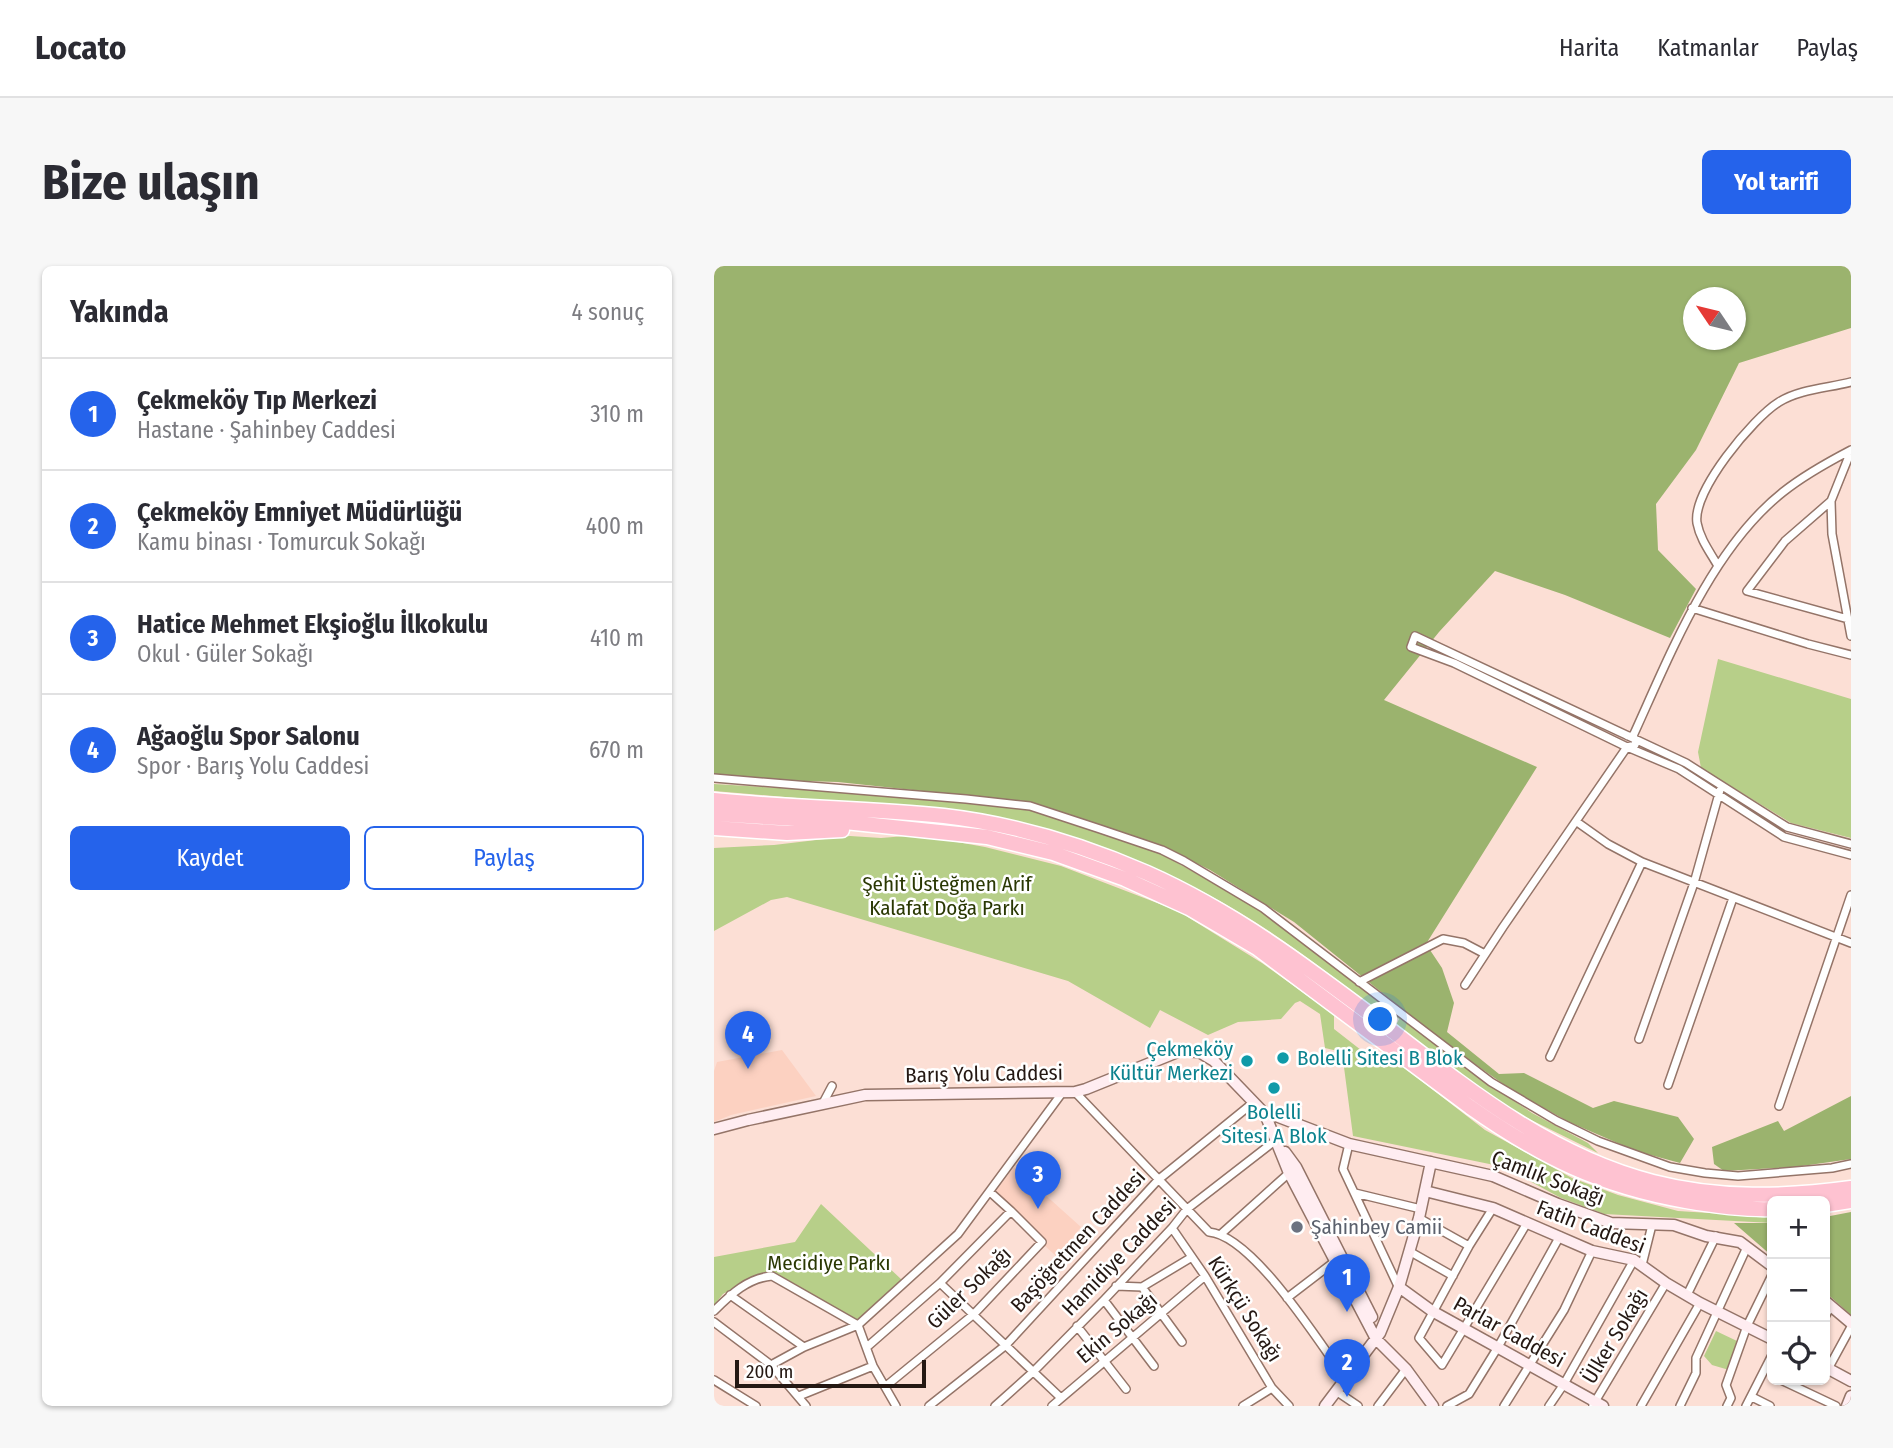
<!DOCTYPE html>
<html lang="tr">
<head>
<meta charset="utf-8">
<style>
  :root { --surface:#fff; --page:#f7f7f7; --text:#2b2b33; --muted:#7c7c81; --line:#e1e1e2; --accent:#2563eb }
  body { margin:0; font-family:"Fira Sans Condensed",sans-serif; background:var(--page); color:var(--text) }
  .controls { position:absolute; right:21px; bottom:21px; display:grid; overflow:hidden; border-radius:10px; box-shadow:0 2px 5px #0004 }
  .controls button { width:63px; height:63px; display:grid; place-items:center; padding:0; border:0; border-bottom:2px solid var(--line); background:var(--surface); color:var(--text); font:35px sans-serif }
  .compass { position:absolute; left:969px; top:21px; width:63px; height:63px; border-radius:50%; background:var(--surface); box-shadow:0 2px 5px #0004; rotate:305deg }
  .scale { position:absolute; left:21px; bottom:18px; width:191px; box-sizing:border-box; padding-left:7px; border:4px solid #241813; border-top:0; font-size:19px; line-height:24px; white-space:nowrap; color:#241813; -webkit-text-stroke:5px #fff; paint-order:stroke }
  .you { position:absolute; left:667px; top:754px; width:24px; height:24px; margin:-18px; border:5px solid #fff; border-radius:50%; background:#1a73e8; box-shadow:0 0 0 10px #1a73e833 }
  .badge { display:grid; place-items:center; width:46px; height:46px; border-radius:50%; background:var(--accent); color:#fff; font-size:23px; font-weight:700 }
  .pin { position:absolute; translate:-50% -58px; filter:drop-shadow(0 2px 4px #0008) }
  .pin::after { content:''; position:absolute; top:37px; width:24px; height:21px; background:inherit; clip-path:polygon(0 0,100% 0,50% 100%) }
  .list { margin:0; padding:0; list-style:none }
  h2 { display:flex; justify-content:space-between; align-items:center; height:91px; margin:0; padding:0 28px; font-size:30px }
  h2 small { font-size:23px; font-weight:400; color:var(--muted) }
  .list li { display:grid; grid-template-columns:46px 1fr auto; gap:21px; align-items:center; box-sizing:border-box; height:112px; padding:0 28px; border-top:2px solid var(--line) }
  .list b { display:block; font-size:26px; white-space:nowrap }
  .list p { margin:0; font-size:23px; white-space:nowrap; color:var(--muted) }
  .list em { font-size:23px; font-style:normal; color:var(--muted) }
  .actions { display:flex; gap:14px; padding:21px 28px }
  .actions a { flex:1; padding:16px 0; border:2px solid var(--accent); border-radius:10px; text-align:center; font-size:24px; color:var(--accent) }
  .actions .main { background:var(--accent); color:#fff }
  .icon { flex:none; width:38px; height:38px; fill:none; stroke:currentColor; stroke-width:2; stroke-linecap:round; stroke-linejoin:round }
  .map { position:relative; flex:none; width:1137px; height:1140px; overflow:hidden; border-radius:10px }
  header { display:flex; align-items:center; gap:42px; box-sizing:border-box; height:98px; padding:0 35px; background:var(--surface); border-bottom:2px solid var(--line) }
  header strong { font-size:33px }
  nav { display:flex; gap:38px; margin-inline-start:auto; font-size:24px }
  .intro { display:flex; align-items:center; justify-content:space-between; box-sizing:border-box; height:168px; padding:0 42px }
  h1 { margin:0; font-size:49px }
  .button { padding:18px 32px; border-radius:10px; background:var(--accent); color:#fff; font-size:24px; font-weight:700 }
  main { display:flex; gap:42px; padding:0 42px }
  aside { flex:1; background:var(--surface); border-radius:10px; box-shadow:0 2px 5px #0004 }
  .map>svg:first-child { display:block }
  .built { fill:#fcd1c1 }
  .green { fill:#b7cf89 }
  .forest { fill:#9bb36e; fill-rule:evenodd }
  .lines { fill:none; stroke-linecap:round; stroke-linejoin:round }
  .street-casing { stroke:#947468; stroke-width:10 }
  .secondary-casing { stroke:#947468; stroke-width:13 }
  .highway-casing { stroke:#fff; stroke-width:17 }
  .street { stroke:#fff; stroke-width:7 }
  .secondary { stroke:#ffedf1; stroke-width:10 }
  .highway { stroke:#fec2d1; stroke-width:14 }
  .culture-dot { fill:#0f9aa8; stroke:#fff; stroke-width:2.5 }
  .worship-dot { fill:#6b7280; stroke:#fff; stroke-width:2.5 }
  .labels { text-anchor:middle; stroke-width:5; stroke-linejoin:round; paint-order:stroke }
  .park-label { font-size:21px; fill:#2a3803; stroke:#fff }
  .culture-label { font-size:21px; fill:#0d838f; stroke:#fff; text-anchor:end }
  .street-label { font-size:21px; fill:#241813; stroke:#fff }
  .worship-label { font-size:21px; fill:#5b616d; stroke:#fff; text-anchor:start }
</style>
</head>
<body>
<header>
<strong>Locato</strong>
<nav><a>Harita</a><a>Katmanlar</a><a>Paylaş</a></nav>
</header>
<div class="intro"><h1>Bize ulaşın</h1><a class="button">Yol tarifi</a></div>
<main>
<aside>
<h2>Yakında<small>4 sonuç</small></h2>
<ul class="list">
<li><span class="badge">1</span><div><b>Çekmeköy Tıp Merkezi</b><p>Hastane · Şahinbey Caddesi</p></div><em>310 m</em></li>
<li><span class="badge">2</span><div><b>Çekmeköy Emniyet Müdürlüğü</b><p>Kamu binası · Tomurcuk Sokağı</p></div><em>400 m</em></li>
<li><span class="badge">3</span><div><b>Hatice Mehmet Ekşioğlu İlkokulu</b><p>Okul · Güler Sokağı</p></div><em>410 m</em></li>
<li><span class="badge">4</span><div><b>Ağaoğlu Spor Salonu</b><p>Spor · Barış Yolu Caddesi</p></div><em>670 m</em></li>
</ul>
<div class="actions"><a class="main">Kaydet</a><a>Paylaş</a></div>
</aside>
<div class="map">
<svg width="1137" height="1140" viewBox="0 0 1137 1140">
  <rect width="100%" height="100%" fill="#fcdfd5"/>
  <path class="built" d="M 68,784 L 102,830 L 17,849 L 0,856 L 0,805 L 3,796 Z
    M 300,901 L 367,961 L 343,991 L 330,979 L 333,974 L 281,926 Z"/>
  <path class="green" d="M 1004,393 L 1137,433 L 1137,572 L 1077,557 L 987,502 L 984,486 Z
    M 0,518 C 104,525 213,527 316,544 L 444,586 L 547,644 L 759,807 L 818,847 L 874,877 L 884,887 L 809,850 L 774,828 L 682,759 L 685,753 L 680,749 L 676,754 C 616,709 556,660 489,626 C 460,611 430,599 400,587 L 153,538 L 0,525 Z
    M 204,569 L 271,581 L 347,600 L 464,645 L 548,697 L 620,749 L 620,763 L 670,802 L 679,793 L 771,864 L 858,912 L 904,929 L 964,945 L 1058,951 L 1058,957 L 890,948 L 847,932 L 790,901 L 639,870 L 628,786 L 611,782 L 606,748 L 586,735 L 581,737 L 567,753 L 524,756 L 494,769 L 446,744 L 436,762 L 354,715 L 73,631 L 57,634 L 0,665 L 0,582 L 60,579 L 136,570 L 167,572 Z
    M 107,938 L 188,1014 L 142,1055 L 56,1007 L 40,1010 L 9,1028 L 0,1039 L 0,991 L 81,976 Z
    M 1002,1065 L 1023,1075 L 1015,1104 L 998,1099 L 990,1090 Z"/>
  <path class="forest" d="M 0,0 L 1137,0 L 1137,62 L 1025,97 L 982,184 L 942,238 L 944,284 L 982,323 L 956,372 L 851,329 L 781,305 L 725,366 L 670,434 L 823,501 L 712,678 L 728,702 L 740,737 L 733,766 L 785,808 L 810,807 L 879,842 L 900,835 L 964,851 L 980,873 L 966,897 L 922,885 L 855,856 L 799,825 L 727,774 L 580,656 L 496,604 L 444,578 L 320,537 L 124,516 L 57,514 L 0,508 ZM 980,32 L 1022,32 L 1022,74 L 980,74 Z
    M 1137,830 L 1137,893 L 1081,901 L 1010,905 L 1000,898 L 998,881 L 1064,855 L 1070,865 Z
    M 1137,946 L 1137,1049 L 1111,1026 L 1111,951 Z
    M 1020,957 L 1058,957 L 1058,990 Z"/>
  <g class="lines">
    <g class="street-casing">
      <path id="street" d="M 1137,185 L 1117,235 L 1118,268 L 1137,370
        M 1117,235 L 1071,275 L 1033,325 L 1134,353
        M 1004,300 C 996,286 986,273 983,257 C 978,225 1039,152 1065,136 C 1086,123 1114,122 1137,116
        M 978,342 L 1094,378 L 1137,389
        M 914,470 L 919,470 C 956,389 997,283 1069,226 C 1089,210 1114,196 1137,184
        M 0,512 L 252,533 L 316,540 L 386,563 L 448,584 L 470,595 L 549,642 L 777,816 L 843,855 L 884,875 L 956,901 L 991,907 L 1024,910 L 1118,902 L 1137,898
        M 863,556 L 894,578 L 928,596 L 1137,677
        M 1137,578 L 1073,561 L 972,497 L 701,370 L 697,381 L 740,397 L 913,481 L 965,503 L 1070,571 L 1137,589
        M 645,716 L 729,673 L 750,677 L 771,688
        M 751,719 L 789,661 L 913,481 L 921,479 L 922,474 L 919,471
        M 925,773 L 980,617 L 1006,524
        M 836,791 L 928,596
        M 954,819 L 1019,632
        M 361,826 L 495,966 C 539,970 604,1075 631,1112
        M 109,837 L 118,820
        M 1065,840 L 1137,629
        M 635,878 L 629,903 L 684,1020
        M 641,927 L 707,943
        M 779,942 L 755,980 L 705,1072 L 728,1099 L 813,957
        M 705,952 L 755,980
        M 458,962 L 491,1010 L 558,1122 L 575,1140
        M 507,968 L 575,907
        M 695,985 L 739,1010
        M 928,999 L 938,959
        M 226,1017 L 347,1132
        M 402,1020 L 428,1021 L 478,991
        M 428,1021 L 468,1076
        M 16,1029 L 90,1081
        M 973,1029 L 1002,970
        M 573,1032 L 620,996
        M 390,1034 L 440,1100
        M 0,1045 C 17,1028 34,1012 58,1010 L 144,1059 L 159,1100 L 182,1140
        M 1111,1051 L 1117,1039
        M 0,1056 L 57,1099 L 92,1140
        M 363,1060 L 412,1123
        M 153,1081 L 226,1017 L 297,945 L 276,926
        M 57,1099 L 90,1081 L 144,1059 L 244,968 L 348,827
        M 1114,1103 L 1137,1061
        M 0,1114 L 42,1140
        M 1067,1114 L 1122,1140
        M 172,1120 L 260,1048 L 328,976 L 297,945
        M 622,1125 L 644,1140
        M 85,1130 L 159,1100
        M 1038,1131 L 1056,1140
        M 879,1139 L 952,1017
        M 215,1140 L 292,1079 L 444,914 L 540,836
        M 281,1140 L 320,1105 L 390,1034 L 458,962 L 473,943 L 562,874
        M 338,1140 L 491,1010
        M 529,1140 L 558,1122
        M 664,1140 L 692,1103
        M 733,1140 L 755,1128 L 784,1081 L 846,970
        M 790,1140 L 850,1044 L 878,985
        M 835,1140 L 850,1118 L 920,994
        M 927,1140 L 986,1037
        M 966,1140 L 982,1107 L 982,1092 L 1033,981
        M 1013,1140 L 1017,1132 L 1012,1119 L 1033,1060 L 1058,1009
        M 1032,1140 L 1058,1089"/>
    </g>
    <g class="secondary-casing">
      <path id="secondary" d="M 551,848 L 562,850 L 635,878 L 779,910 L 844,938 L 897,957 L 960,959 L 992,970 L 1026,976 L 1058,1000
        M 0,863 L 34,854 L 151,829 L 361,826 L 372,823 L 466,785 L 485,786 L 500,795 L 551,848 L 575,907 L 662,1073 L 692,1103 L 719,1140
        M 571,886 L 582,901 L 658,1051
        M 711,925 L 779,942 L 878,985 L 920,994 L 952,1017 L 986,1037 L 1058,1073
        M 685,1021 L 718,1045 L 889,1140
        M 1111,1035 L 1137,1057
        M 1111,1101 L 1137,1115
        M 611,1140 L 666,1067 L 685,1021 L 705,952 L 717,896
        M 1133,1140 L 1137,1130"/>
    </g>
    <g class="highway-casing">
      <path id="highway" d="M 0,534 C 76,542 153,542 230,550 C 299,558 369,579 433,607 C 521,646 596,703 673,761 C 755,824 837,890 939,916 C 1005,933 1071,931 1137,922
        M 0,548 L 131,556 L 273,571 L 339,587 L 411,613 L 475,642 L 543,682 L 756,841 C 827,891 886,920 972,935 C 1001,940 1029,944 1058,943
        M 0,562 L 73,567 L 128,564
        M 1111,939 L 1137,935"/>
    </g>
    <use href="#street" class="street"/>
    <use href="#secondary" class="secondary"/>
    <use href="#highway" class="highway"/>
  </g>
  <g class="culture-dot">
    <circle cx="569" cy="792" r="7"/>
    <circle cx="533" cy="795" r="7"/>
    <circle cx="560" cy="822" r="7"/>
  </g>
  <circle class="worship-dot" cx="583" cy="961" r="7"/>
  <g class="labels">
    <g class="park-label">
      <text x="233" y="625">Şehit Üsteğmen Arif<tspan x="233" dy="24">Kalafat Doğa Parkı</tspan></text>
      <text x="115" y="1004">Mecidiye Parkı</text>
    </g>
    <g class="culture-label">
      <text x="519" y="790">Çekmeköy<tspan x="519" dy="24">Kültür Merkezi</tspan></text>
      <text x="583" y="799" text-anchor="start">Bolelli Sitesi B Blok</text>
      <text x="560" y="853" text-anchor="middle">Bolelli<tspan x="560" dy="24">Sitesi A Blok</tspan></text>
    </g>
    <g class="street-label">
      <text transform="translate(270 808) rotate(-1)" y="7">Barış Yolu Caddesi</text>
      <text transform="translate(834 912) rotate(21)" y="7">Çamlık Sokağı</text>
      <text transform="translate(877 961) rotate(21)" y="7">Fatih Caddesi</text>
      <text transform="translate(364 975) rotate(-47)" y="7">Başöğretmen Caddesi</text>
      <text transform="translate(405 991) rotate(-46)" y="7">Hamidiye Caddesi</text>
      <text transform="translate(255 1022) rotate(-44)" y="7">Güler Sokağı</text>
      <text transform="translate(531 1043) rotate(58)" y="7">Kürkçü Sokağı</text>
      <text transform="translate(403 1062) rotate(-40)" y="7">Ekin Sokağı</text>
      <text transform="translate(795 1066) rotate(29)" y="7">Parlar Caddesi</text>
      <text transform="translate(901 1070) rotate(-59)" y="7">Ülker Sokağı</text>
    </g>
    <g class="worship-label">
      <text x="597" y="968">Şahinbey Camii</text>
    </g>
  </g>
</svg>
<div class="controls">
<button>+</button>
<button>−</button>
<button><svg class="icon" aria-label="locate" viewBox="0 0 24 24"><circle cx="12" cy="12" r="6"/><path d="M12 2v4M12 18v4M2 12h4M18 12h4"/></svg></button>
</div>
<svg class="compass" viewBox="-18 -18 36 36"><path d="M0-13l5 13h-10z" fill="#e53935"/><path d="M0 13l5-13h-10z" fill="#7c7c81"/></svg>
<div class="scale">200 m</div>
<div class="you"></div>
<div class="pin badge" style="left:633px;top:1046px">1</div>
<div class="pin badge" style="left:633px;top:1131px">2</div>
<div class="pin badge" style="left:324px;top:943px">3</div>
<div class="pin badge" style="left:34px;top:803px">4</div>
</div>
</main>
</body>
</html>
